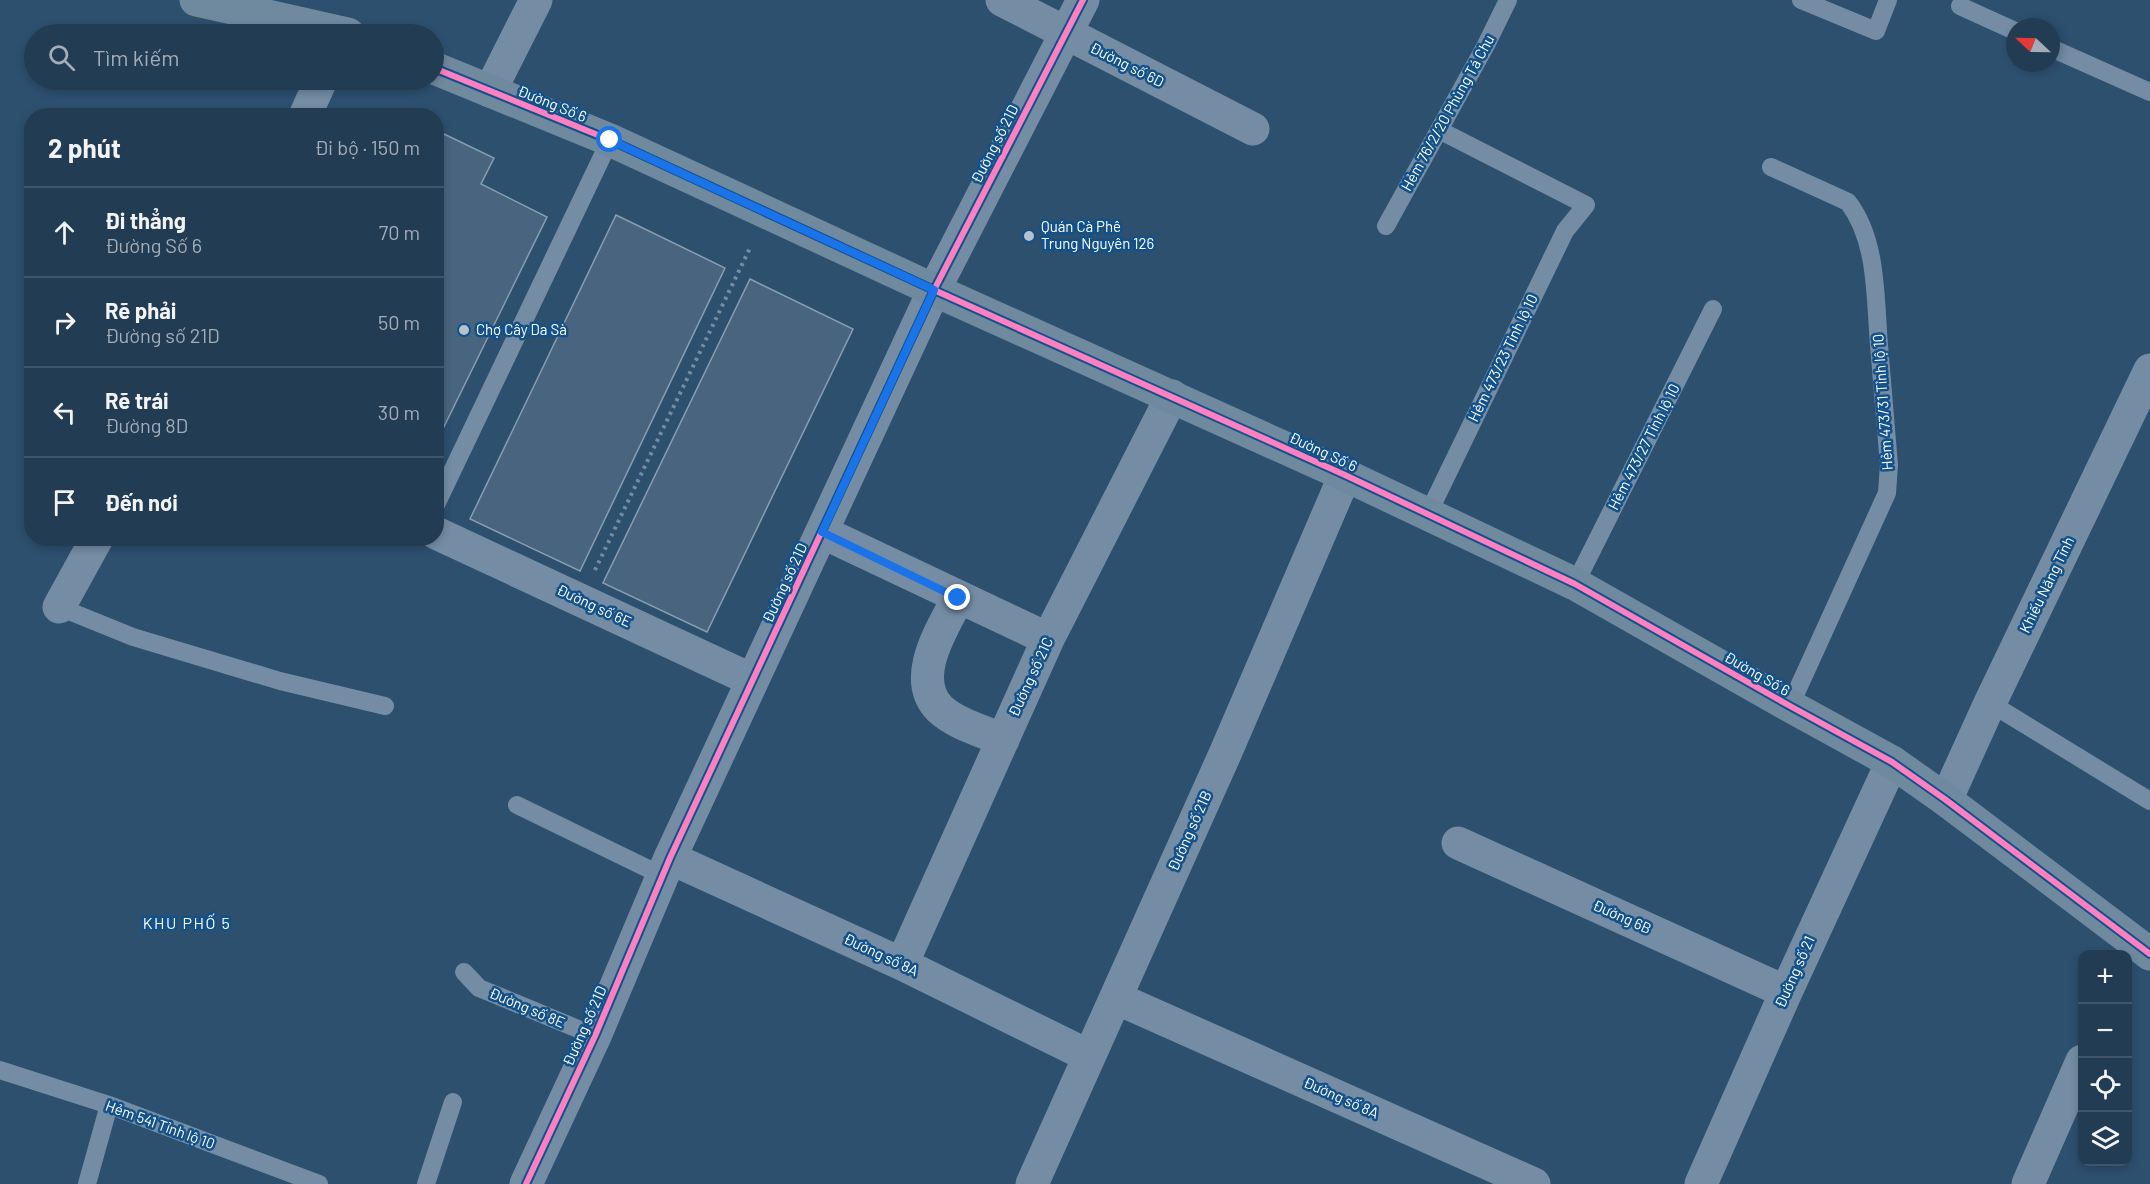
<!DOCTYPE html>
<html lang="vi">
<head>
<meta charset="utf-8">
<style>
  :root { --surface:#223c53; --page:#2e475d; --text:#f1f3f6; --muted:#a2adb8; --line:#3f566a }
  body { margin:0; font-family:Barlow,sans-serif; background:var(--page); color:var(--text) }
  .controls { position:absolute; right:18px; bottom:18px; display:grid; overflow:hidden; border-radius:12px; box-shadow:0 3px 9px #0003 }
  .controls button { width:54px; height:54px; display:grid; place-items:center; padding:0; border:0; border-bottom:2px solid var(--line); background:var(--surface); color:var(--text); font:30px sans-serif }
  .compass { position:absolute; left:2006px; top:18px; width:54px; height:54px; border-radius:50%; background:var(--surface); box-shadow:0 3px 9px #0003; rotate:292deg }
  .stop { position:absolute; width:18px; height:18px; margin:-14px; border:4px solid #1a73e8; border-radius:50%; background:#fff }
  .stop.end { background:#1a73e8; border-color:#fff; box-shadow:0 2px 6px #0008 }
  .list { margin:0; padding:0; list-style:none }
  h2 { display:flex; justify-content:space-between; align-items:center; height:78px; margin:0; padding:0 24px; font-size:26px }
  h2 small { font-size:20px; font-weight:400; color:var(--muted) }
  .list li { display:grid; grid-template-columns:39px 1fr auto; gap:18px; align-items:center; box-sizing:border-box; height:90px; padding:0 24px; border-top:2px solid var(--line) }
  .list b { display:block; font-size:22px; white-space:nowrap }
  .list p { margin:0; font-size:20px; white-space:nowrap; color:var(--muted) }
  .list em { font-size:20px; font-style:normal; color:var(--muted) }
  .icon { flex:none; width:33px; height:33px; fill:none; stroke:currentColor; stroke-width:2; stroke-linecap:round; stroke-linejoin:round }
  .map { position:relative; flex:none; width:2150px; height:1184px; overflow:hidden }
  .search { position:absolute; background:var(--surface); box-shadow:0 3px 9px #0003; left:24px; top:24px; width:420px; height:66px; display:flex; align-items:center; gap:15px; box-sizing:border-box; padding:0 21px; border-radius:33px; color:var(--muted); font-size:22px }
  .panel { position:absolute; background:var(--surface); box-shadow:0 3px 9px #0003; left:24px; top:108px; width:420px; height:438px; border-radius:24px }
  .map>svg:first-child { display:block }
  .building { fill:#48647e; stroke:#889eb2; stroke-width:1.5 }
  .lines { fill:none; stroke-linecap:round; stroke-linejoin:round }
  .path { stroke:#748da4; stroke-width:4; stroke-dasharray:3 4.5; stroke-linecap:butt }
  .lane { stroke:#748da4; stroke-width:18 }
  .street { stroke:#748da4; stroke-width:33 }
  .secondary { stroke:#6f899f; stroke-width:33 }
  .cycleway-casing { stroke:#12518a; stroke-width:10 }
  .cycleway { stroke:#ff80c0; stroke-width:6 }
  .route { stroke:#1a73e8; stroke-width:8 }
  .poi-dot { fill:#b6c2cd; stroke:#12518a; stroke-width:2 }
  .labels { text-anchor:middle; stroke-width:5; stroke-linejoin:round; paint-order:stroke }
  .street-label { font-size:15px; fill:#fff; stroke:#12518a }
  .poi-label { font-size:15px; fill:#fff; stroke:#12518a; text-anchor:start }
  .neighbourhood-label { font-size:16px; letter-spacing:1.5px; fill:#fff; stroke:#12518a }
</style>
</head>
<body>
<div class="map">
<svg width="2150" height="1184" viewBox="0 0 2150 1184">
  <rect width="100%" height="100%" fill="#2d506f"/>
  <path class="building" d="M 444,134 L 494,158 L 481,184 L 547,217 L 436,443 L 436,150 Z
    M 616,215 L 725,268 L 580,571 L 470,519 Z
    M 750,279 L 853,329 L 707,632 L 603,583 Z"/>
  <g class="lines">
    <path class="path" d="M 595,570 L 750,248"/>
    <path class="lane" d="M 1801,0 L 1876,31 L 1888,0
      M 1960,6 L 2015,31
      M 2051,48 L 2150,92
      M 1771,167 L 1848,202 C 1878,241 1875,299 1879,345 C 1882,385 1886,425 1889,465 L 1887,493 L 1790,706
      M 1386,226 L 1486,45 L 1508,0
      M 436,505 L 610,140
      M 1428,514 L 1565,231 L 1586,205 L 1439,130
      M 1575,584 L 1713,309
      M 59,607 L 133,637 L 280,681 L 385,706
      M 1990,703 L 2150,801
      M 517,805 L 663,876
      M 464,972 L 479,988 L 595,1036
      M 0,1070 L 109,1105 L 319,1184
      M 87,1184 L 109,1105
      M 426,1184 L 453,1102"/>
    <path class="street" d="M 1002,0 L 1253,129
      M 490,91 L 536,0
      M 305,116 L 321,80
      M 822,532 L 1048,639
      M 436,533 L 752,680
      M 958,598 C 943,628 909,678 940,709 C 956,724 983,731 1003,740
      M 59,607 L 97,538
      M 1946,800 L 1990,703 L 2150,370
      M 1458,843 L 1786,992
      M 670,858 L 902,964 L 1089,1056
      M 902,964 L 1048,639 L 1172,396
      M 1116,998 L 1534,1184
      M 526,1184 L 595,1036 L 670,858 L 934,290 L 1083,0
      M 1032,1184 L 1225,754 L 1345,475
      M 1701,1184 L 1786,992 L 1892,762
      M 2028,1184 L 2082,1061"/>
    <path class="secondary" d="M 196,0 L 348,34
      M 434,68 L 610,140 L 934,290 L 1345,475 L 1575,584 L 1790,706 L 1892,762 L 1946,800 L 2150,954"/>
    <g class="cycleway-casing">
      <path id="cycleway" d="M 434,68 L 610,140 L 934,290 L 1345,475 L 1575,584 L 1790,706 L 1892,762 L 1946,800 L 2150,954
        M 526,1184 L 595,1036 L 670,858 L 934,290 L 1083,0"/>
    </g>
    <use href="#cycleway" class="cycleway"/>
  </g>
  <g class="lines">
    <path class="route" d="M 610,140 L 934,290 L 822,532 L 958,598"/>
  </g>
  <g class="poi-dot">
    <circle cx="1029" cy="236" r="6"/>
    <circle cx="464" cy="330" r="6"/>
  </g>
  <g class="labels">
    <g class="street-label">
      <text transform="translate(1127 65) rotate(27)" y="5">Đường số 6D</text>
      <text transform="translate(552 104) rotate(22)" y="5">Đường Số 6</text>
      <text transform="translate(1448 113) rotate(-61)" y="5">Hẻm 76/2/20 Phùng Tá Chu</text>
      <text transform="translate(995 144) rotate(-63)" y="5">Đường số 21D</text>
      <text transform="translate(1503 358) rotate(-64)" y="5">Hẻm 473/23 Tỉnh lộ 10</text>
      <text transform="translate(1883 402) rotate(-94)" y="5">Hẻm 473/31 Tỉnh lộ 10</text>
      <text transform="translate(1644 447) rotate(-63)" y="5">Hẻm 473/27 Tỉnh lộ 10</text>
      <text transform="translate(1323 452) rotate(25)" y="5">Đường Số 6</text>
      <text transform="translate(785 583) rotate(-65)" y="5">Đường số 21D</text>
      <text transform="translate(2047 585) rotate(-64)" y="5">Khiếu Năng Tĩnh</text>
      <text transform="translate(594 606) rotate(25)" y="5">Đường số 6E</text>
      <text transform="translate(1757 674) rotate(30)" y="5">Đường Số 6</text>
      <text transform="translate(1031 677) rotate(-65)" y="5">Đường số 21C</text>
      <text transform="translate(1190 831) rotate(-66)" y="5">Đường số 21B</text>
      <text transform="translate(1622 917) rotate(24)" y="5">Đường 6B</text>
      <text transform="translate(881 955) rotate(25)" y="5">Đường số 8A</text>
      <text transform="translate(1795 972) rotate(-66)" y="5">Đường số 21</text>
      <text transform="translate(527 1008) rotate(23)" y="5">Đường số 8E</text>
      <text transform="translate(585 1026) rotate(-66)" y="5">Đường số 21D</text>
      <text transform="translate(1341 1098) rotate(24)" y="5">Đường số 8A</text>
      <text transform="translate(160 1125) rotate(20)" y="5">Hẻm 541 Tỉnh lộ 10</text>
    </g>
    <g class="poi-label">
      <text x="1041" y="232">Quán Cà Phê<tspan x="1041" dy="17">Trung Nguyên 126</tspan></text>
      <text x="476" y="335">Chợ Cây Da Sà</text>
    </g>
    <g class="neighbourhood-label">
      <text x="187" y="929">KHU PHỐ 5</text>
    </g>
  </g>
</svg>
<div class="controls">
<button>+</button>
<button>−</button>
<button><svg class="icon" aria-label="locate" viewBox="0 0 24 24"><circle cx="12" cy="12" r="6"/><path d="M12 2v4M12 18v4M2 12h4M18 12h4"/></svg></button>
<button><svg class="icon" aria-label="layers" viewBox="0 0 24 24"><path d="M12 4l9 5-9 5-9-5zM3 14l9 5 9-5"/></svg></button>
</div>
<svg class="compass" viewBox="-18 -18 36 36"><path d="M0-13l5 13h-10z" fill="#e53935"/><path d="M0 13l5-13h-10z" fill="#a2adb8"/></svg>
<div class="stop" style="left:610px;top:140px"></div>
<div class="stop end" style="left:958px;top:598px"></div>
<div class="search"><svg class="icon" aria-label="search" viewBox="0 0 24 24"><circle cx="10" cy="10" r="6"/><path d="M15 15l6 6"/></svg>Tìm kiếm</div>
<section class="panel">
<h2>2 phút<small>Đi bộ · 150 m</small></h2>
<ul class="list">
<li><svg class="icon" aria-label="ahead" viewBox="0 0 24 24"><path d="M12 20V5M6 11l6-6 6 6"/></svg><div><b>Đi thẳng</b><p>Đường Số 6</p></div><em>70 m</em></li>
<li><svg class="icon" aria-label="right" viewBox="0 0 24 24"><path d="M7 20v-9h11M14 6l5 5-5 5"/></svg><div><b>Rẽ phải</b><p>Đường số 21D</p></div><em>50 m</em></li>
<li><svg class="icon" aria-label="left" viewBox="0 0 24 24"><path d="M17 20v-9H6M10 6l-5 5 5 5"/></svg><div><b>Rẽ trái</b><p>Đường 8D</p></div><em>30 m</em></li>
<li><svg class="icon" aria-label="arrive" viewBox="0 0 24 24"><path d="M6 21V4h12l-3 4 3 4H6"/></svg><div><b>Đến nơi</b></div></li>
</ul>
</section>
</div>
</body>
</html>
